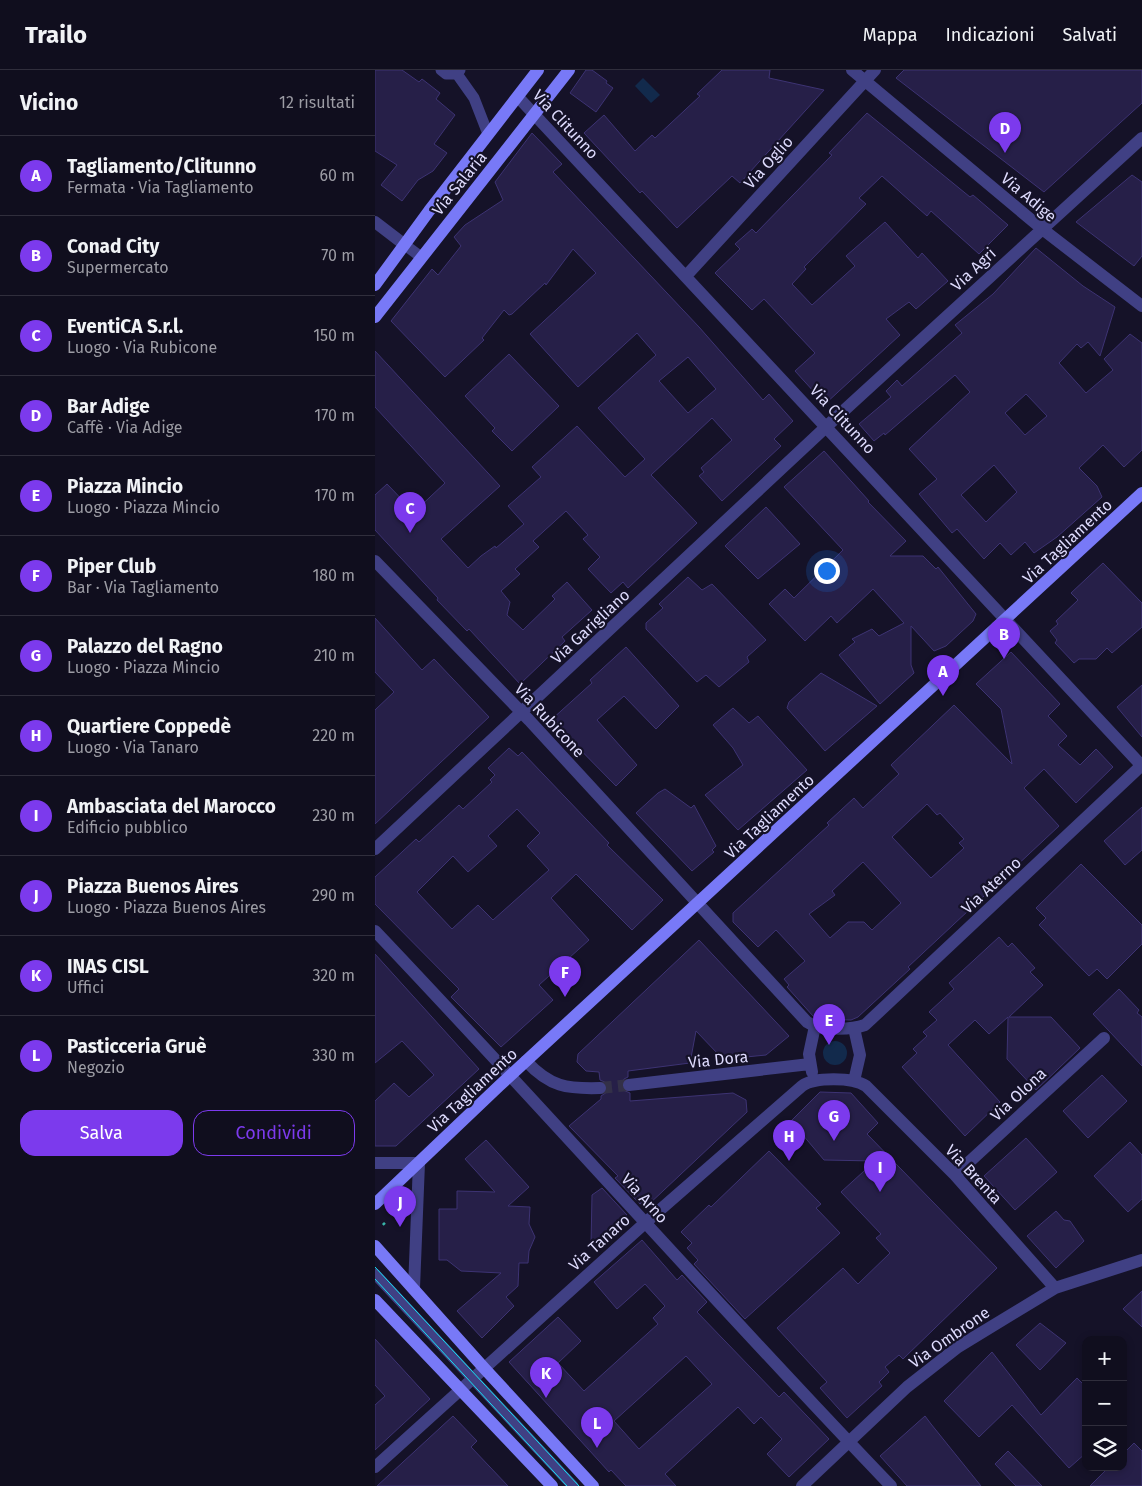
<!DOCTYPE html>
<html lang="it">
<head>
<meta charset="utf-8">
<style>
  :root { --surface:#100e1e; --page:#191727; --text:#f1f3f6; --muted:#9c9ca4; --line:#302e3c; --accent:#7c3aed }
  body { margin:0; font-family:"Fira Sans",sans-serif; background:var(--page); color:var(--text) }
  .controls { position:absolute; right:15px; bottom:15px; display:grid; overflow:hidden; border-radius:10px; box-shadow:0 2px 8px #0003 }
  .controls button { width:45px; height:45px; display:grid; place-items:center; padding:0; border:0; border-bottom:1px solid var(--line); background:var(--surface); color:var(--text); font:25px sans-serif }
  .you { position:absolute; left:451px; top:500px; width:18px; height:18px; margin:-12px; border:4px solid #fff; border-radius:50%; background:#1a73e8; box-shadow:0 0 0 8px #1a73e833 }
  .badge { display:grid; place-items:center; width:32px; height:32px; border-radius:50%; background:var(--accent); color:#fff; font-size:16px; font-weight:700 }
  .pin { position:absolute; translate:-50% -41px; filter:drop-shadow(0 1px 2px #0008) }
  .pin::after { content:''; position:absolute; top:26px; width:18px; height:15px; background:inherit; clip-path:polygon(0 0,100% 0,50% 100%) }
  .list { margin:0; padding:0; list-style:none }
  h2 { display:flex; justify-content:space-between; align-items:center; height:65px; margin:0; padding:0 20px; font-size:21px }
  h2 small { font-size:16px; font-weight:400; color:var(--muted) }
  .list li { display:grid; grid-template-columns:32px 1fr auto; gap:15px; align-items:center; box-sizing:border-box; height:80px; padding:0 20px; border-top:1px solid var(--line) }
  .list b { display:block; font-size:19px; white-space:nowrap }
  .list p { margin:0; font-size:16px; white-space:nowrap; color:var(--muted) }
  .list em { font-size:16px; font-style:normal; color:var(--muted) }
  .actions { display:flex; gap:10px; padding:15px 20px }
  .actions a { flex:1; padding:11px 0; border:1px solid var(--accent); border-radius:15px; text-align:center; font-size:18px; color:var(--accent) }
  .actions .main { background:var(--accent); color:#fff }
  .icon { flex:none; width:28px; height:28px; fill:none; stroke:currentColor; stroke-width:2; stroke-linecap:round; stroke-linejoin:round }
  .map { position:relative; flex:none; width:767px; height:1416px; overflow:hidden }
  header { display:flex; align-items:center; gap:30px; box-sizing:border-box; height:70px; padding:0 25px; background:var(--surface); border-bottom:1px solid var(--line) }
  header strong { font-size:24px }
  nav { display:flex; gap:28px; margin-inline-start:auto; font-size:18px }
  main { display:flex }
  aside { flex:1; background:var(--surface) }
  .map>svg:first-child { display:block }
  .water { fill:#122a4c }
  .building { fill:#261f48; stroke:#3d3373; fill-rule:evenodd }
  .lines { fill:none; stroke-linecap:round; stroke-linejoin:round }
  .street-tunnel { stroke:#333048; stroke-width:12; stroke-dasharray:12 6; stroke-linecap:butt }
  .path { stroke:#38b4a9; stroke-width:3; stroke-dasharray:2.5 4; stroke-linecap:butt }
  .lane { stroke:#404084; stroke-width:11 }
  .street { stroke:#404084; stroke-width:12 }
  .secondary { stroke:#7879f7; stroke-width:12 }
  .tram { stroke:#13e2f1; stroke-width:1 }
  .labels { text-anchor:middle; stroke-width:4.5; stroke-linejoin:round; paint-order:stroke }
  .street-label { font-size:16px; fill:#dedbfd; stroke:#151228 }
</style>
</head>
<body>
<header>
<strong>Trailo</strong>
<nav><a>Mappa</a><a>Indicazioni</a><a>Salvati</a></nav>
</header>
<main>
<aside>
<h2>Vicino<small>12 risultati</small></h2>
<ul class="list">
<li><span class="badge">A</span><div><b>Tagliamento/Clitunno</b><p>Fermata · Via Tagliamento</p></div><em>60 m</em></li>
<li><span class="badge">B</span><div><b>Conad City</b><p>Supermercato</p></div><em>70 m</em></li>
<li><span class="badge">C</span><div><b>EventiCA S.r.l.</b><p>Luogo · Via Rubicone</p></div><em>150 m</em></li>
<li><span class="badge">D</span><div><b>Bar Adige</b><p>Caffè · Via Adige</p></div><em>170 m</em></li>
<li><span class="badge">E</span><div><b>Piazza Mincio</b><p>Luogo · Piazza Mincio</p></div><em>170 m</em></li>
<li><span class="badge">F</span><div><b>Piper Club</b><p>Bar · Via Tagliamento</p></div><em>180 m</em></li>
<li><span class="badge">G</span><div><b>Palazzo del Ragno</b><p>Luogo · Piazza Mincio</p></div><em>210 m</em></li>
<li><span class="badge">H</span><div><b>Quartiere Coppedè</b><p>Luogo · Via Tanaro</p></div><em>220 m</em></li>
<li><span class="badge">I</span><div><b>Ambasciata del Marocco</b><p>Edificio pubblico</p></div><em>230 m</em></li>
<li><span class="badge">J</span><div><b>Piazza Buenos Aires</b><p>Luogo · Piazza Buenos Aires</p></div><em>290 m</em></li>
<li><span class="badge">K</span><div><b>INAS CISL</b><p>Uffici</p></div><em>320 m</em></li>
<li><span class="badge">L</span><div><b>Pasticceria Gruè</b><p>Negozio</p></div><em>330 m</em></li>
</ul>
<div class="actions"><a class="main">Salva</a><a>Condividi</a></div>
</aside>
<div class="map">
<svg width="767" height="1416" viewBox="0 0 767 1416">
  <rect width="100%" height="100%" fill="#151228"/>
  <path class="water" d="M 268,8 L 285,25 L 276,33 L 260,16 Z
    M448 983a12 12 0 1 1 24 0a12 12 0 1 1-24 0Z"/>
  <path class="building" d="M 0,0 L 27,0 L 44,12 L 47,9 L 65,23 L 61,29 L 80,45 L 59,74 L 72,83 L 58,101 L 43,110 L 27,131 L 6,115 L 22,95 L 0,81 Z
    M 211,0 L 217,0 L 232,11 L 231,13 L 238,18 L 221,42 L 195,23 Z
    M 347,0 L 395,0 L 394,8 L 449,20 L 365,113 L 357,106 L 302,158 L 267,121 L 265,123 L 209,63 L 229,45 L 260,81 L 277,65 L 280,68 L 325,26 L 322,24 Z
    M 529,0 L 767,0 L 767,33 L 669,122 L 521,8 Z
    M 492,43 L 595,127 L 598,125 L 633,155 L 604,184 L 556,141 L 552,146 L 507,106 L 484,128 L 491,134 L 429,197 L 431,199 L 417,214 L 437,235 L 480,196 L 471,186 L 510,152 L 543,188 L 547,183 L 573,211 L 541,239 L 534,232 L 511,249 L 525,265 L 450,334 L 420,301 L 440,283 L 389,229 L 377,240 L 340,203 L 365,179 L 360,174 L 377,159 L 381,163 L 457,85 L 454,83 Z
    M 157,63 L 187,94 L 178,102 L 324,257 L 388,330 L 394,324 L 418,351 L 399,369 L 406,376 L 347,431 L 324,406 L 329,402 L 326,398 L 357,370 L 337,348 L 276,405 L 322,453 L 253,518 L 248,512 L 236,523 L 213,499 L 225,487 L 208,469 L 213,465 L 191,441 L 158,471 L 164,477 L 140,499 L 145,504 L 126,521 L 135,532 L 132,545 L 148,560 L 180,529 L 177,526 L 192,512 L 217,540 L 187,567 L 190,571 L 145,614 L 94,559 L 92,561 L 62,530 L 63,528 L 0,460 L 0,425 L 12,414 L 39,442 L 70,413 L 0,337 L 0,281 L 125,416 L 66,469 L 93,498 L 106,486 L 120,476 L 121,478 L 149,454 L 133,436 L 166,407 L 157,397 L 202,356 L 250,407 L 270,389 L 223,338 L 281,285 L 262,263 L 203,317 L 155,264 L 221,203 L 198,179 L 171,215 L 170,213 L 137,244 L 134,245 L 129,240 L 107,268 L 109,270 L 70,307 L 16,251 L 57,199 L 63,205 L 86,176 L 79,167 L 90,155 L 128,130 L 120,112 ZM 313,287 L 341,319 L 313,343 L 284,311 Z
    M 757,105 L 767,112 L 767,186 L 759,196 L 701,152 Z
    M 661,178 L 708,216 L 740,237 L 725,286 L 713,272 L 706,278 L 702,274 L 684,293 L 711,323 L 738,300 L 729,289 L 755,264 L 767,273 L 767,380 L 749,397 L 728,375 L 704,398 L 722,416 L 727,427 L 682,467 L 659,483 L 650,472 L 636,485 L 625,473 L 609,489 L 582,459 L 577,463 L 544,424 L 562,409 L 534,379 L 595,322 L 580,305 L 510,365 L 509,363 L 499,371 L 484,354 L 516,327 L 511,321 L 522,310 L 527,316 L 587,263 L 580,255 L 618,224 ZM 651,324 L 672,346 L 650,365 L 630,343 ZM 619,395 L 642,422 L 611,452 L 586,425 Z
    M 134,284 L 184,336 L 137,381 L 117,361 L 120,358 L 90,326 Z
    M 449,381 L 494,431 L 493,432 L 531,471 L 515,486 L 548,486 L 561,499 L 563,497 L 601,544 L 598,551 L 571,576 L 559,581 L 536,556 L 536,595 L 539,603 L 505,634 L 464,585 L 480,572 L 477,569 L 497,559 L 504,566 L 529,553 L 498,519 L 462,553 L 456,546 L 430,571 L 394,534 L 410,519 L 419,528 L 468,480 L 409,417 Z
    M 391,437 L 425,474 L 383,509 L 350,476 Z
    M 728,493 L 767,533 L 767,557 L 737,583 L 732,578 L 721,589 L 704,589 L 699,593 L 680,573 L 682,570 L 675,561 L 683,554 L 681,551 L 703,530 L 696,523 Z
    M 313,507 L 327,520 L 337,514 L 391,570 L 372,587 L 374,592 L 344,617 L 331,605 L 322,612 L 271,559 L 271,553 L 288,538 L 284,534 Z
    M 0,548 L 47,600 L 59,589 L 114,647 L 0,754 L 0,640 L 19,622 L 0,602 Z
    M 251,577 L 304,636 L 281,659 L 249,626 L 222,650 L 262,695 L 241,716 L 176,650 L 217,613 L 215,610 Z
    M 636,582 L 685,634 L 673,646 L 692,666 L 683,675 L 705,695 L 721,679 L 738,697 L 701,733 L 669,699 L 649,718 L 684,756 L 533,897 L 535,899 L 483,947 L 476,950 L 448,949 L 438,946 L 412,917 L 414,915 L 409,909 L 430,891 L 401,860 L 383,877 L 358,852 L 358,843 L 454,755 L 452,753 L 479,728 L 488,738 L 524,704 L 516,695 L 579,635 L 637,694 L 626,639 L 601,614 ZM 552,734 L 562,745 L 565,743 L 589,769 L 584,773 L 589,778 L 556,808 L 517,767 ZM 488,792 L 526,833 L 497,860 L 489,852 L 473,852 L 455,868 L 434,844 L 460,825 L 457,821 Z
    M 446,603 L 502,636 L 450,681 L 412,638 L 414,632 Z
    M 767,615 L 767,667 L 742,637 Z
    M 358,638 L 374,653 L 383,646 L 432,700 L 363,760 L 330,725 L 368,695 L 358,678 L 338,655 Z
    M 134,678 L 143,686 L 147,682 L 234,773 L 232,775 L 288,830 L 257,860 L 201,804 L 176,828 L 214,870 L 164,915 L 178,930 L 126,977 L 76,927 L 84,919 L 0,834 L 0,807 L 41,769 L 44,772 L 84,735 L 88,739 L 117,712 L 115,710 L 120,705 L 113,698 ZM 142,739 L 165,763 L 152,776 L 174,800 L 118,850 L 103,835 L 77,859 L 42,822 L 78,786 L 93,802 L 122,776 L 113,766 Z
    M 290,719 L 316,738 L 319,735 L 341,776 L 337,780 L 339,782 L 317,801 L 261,743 L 283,723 Z
    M 767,737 L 767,780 L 750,795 L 729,771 Z
    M 706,794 L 767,855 L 767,874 L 732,909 L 722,899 L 714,906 L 664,855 L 671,848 L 661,838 Z
    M 624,867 L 633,877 L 637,873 L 660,898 L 655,902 L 668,915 L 634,947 L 676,947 L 705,978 L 661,1020 L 632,989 L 633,947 L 614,964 L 600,950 L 573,975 L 625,1032 L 590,1066 L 527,997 L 542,983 L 538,979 L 552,966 L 548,962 L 562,950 L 554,942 L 579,919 L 574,913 Z
    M 324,870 L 414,966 L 391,985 L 351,989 L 344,985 L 321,961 L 315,993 L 253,1001 L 253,1007 L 249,1009 L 246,1015 L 248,1020 L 255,1023 L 255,1031 L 358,1023 L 371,1030 L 372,1042 L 272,1136 L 268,1132 L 265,1134 L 240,1108 L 243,1106 L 194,1056 L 226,1029 L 226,1026 L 232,1022 L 233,1018 L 232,1013 L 225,1010 L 224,1002 L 211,1001 L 202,992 L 203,984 Z
    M 0,884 L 104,999 L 21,1076 L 0,1076 L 0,1031 L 19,1013 L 34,1027 L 59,1005 L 27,971 L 0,993 Z
    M 744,919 L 764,940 L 762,943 L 767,947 L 767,996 L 718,944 Z
    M 727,1005 L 752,1031 L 713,1068 L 688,1041 Z
    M 445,1022 L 476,1023 L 503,1053 L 492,1064 L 622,1198 L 528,1289 L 524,1285 L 510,1297 L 514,1302 L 504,1312 L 507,1316 L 472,1348 L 445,1318 L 452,1312 L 402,1258 L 468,1198 L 483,1214 L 515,1183 L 501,1168 L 506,1164 L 466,1122 L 500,1091 L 449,1090 L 416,1051 Z
    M 651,1068 L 682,1102 L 640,1140 L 609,1106 Z
    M 111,1070 L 154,1117 L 133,1136 L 155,1137 L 154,1154 L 160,1167 L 154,1181 L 153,1193 L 144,1193 L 143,1216 L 131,1227 L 139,1236 L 107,1268 L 82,1241 L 126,1203 L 86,1201 L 72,1190 L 64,1190 L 64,1139 L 82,1139 L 82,1121 L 120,1122 L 90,1089 Z
    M 755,1072 L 767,1085 L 767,1129 L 753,1142 L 719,1106 Z
    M 394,1081 L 446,1134 L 441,1138 L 465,1163 L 370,1249 L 319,1194 L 323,1190 L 312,1178 L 317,1173 L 306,1162 L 334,1135 L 336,1137 Z
    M 227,1118 L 252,1145 L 216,1175 L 217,1125 Z
    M 681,1141 L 689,1150 L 695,1151 L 709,1171 L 681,1198 L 652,1166 Z
    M 267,1170 L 302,1210 L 307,1205 L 332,1232 L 322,1242 L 404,1327 L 409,1322 L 454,1369 L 414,1407 L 392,1384 L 407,1369 L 386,1347 L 379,1354 L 363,1337 L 290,1404 L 301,1416 L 251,1416 L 236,1400 L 234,1402 L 134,1292 L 183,1247 L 206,1271 L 183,1293 L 209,1321 L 283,1254 L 278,1248 L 290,1236 L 270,1214 L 242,1239 L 219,1212 ZM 311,1286 L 337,1314 L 264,1379 L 239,1351 Z
    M 767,1221 L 767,1257 L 748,1239 Z
    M 665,1253 L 691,1273 L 665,1300 L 641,1275 Z
    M 0,1269 L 55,1329 L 0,1380 L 0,1335 L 10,1326 L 0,1315 Z
    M 617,1282 L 666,1345 L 702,1308 L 711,1317 L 711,1383 L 694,1398 L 637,1335 L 604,1367 L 569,1331 Z
    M 78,1346 L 102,1371 L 96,1377 L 133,1416 L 2,1416 Z
    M 550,1346 L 556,1354 L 606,1416 L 532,1416 L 505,1386 Z
    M 759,1373 L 767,1381 L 767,1416 L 715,1416 L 734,1397 L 748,1397 L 748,1384 Z
    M 633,1381 L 667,1416 L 641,1416 L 620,1394 Z"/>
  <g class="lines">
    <path class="street-tunnel" d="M 225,1018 L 254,1015"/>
    <path class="path" d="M 8,1153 L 10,1155"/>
    <path class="lane" d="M 66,0 L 71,4 L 82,4 L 85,0
      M 82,4 L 99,28 L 113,64
      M 30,175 L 46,187
      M 0,1204 L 198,1416"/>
    <path class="street" d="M 477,0 L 666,158 L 767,236
      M 143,27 L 767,696
      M 0,152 L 30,175
      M 311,206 L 500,0
      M 0,491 L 154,650 L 432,952 C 445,961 476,960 490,955 L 767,695
      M 0,779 L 452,356 L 767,68
      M 0,861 C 174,1044 341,1234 516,1416
      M 479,958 L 485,985 L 479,1011
      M 151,991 C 175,1017 192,1019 225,1018
      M 437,1002 L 434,984 L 440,956
      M 254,1015 L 435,994
      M 0,1093 L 44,1093 L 39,1218
      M 580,1105 L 729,968
      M 0,1397 L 270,1153 L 427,1016 C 439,1007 478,1007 491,1016 L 580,1105 L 680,1218
      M 427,1416 L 532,1317 L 583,1277 L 680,1218 L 767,1190"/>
    <path class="secondary" d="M 0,215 L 54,141 L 163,0
      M 0,247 L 194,0
      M 0,1134 L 124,1016 L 767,423
      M 0,1176 L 109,1298 L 218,1416
      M 0,1230 L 177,1416"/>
    <path class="tram" d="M 0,1197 L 204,1416
      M 0,1209 L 192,1416"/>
  </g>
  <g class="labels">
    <g class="street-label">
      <text transform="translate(191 54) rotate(47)" y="6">Via Clitunno</text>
      <text transform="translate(393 92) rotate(-48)" y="6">Via Oglio</text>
      <text transform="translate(84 113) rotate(-51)" y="6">Via Salaria</text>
      <text transform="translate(654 127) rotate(40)" y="6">Via Adige</text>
      <text transform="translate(598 199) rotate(-43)" y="6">Via Agri</text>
      <text transform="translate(468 349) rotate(47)" y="6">Via Clitunno</text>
      <text transform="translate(692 471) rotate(-43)" y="6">Via Tagliamento</text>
      <text transform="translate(215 556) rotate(-43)" y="6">Via Garigliano</text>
      <text transform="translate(175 650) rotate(47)" y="6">Via Rubicone</text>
      <text transform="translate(394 746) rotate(-43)" y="6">Via Tagliamento</text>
      <text transform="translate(616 815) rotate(-43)" y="6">Via Aterno</text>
      <text transform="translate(343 989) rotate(-6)" y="6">Via Dora</text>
      <text transform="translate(97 1020) rotate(-43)" y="6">Via Tagliamento</text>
      <text transform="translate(643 1024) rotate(-43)" y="6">Via Olona</text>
      <text transform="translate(599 1104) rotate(47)" y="6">Via Brenta</text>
      <text transform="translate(270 1128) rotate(48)" y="6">Via Arno</text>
      <text transform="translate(224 1172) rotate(-42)" y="6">Via Tanaro</text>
      <text transform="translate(574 1267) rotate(-35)" y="6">Via Ombrone</text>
    </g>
  </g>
</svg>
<div class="controls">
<button>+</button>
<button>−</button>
<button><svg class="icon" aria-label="layers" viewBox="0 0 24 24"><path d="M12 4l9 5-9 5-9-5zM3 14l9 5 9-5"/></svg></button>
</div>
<div class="you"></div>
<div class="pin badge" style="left:568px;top:626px">A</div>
<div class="pin badge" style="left:629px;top:589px">B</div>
<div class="pin badge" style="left:35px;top:463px">C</div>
<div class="pin badge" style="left:630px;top:83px">D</div>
<div class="pin badge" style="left:454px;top:975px">E</div>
<div class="pin badge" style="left:190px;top:927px">F</div>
<div class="pin badge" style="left:459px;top:1071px">G</div>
<div class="pin badge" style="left:414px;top:1091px">H</div>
<div class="pin badge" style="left:505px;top:1122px">I</div>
<div class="pin badge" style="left:25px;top:1157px">J</div>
<div class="pin badge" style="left:171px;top:1328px">K</div>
<div class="pin badge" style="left:222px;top:1378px">L</div>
</div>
</main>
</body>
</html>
